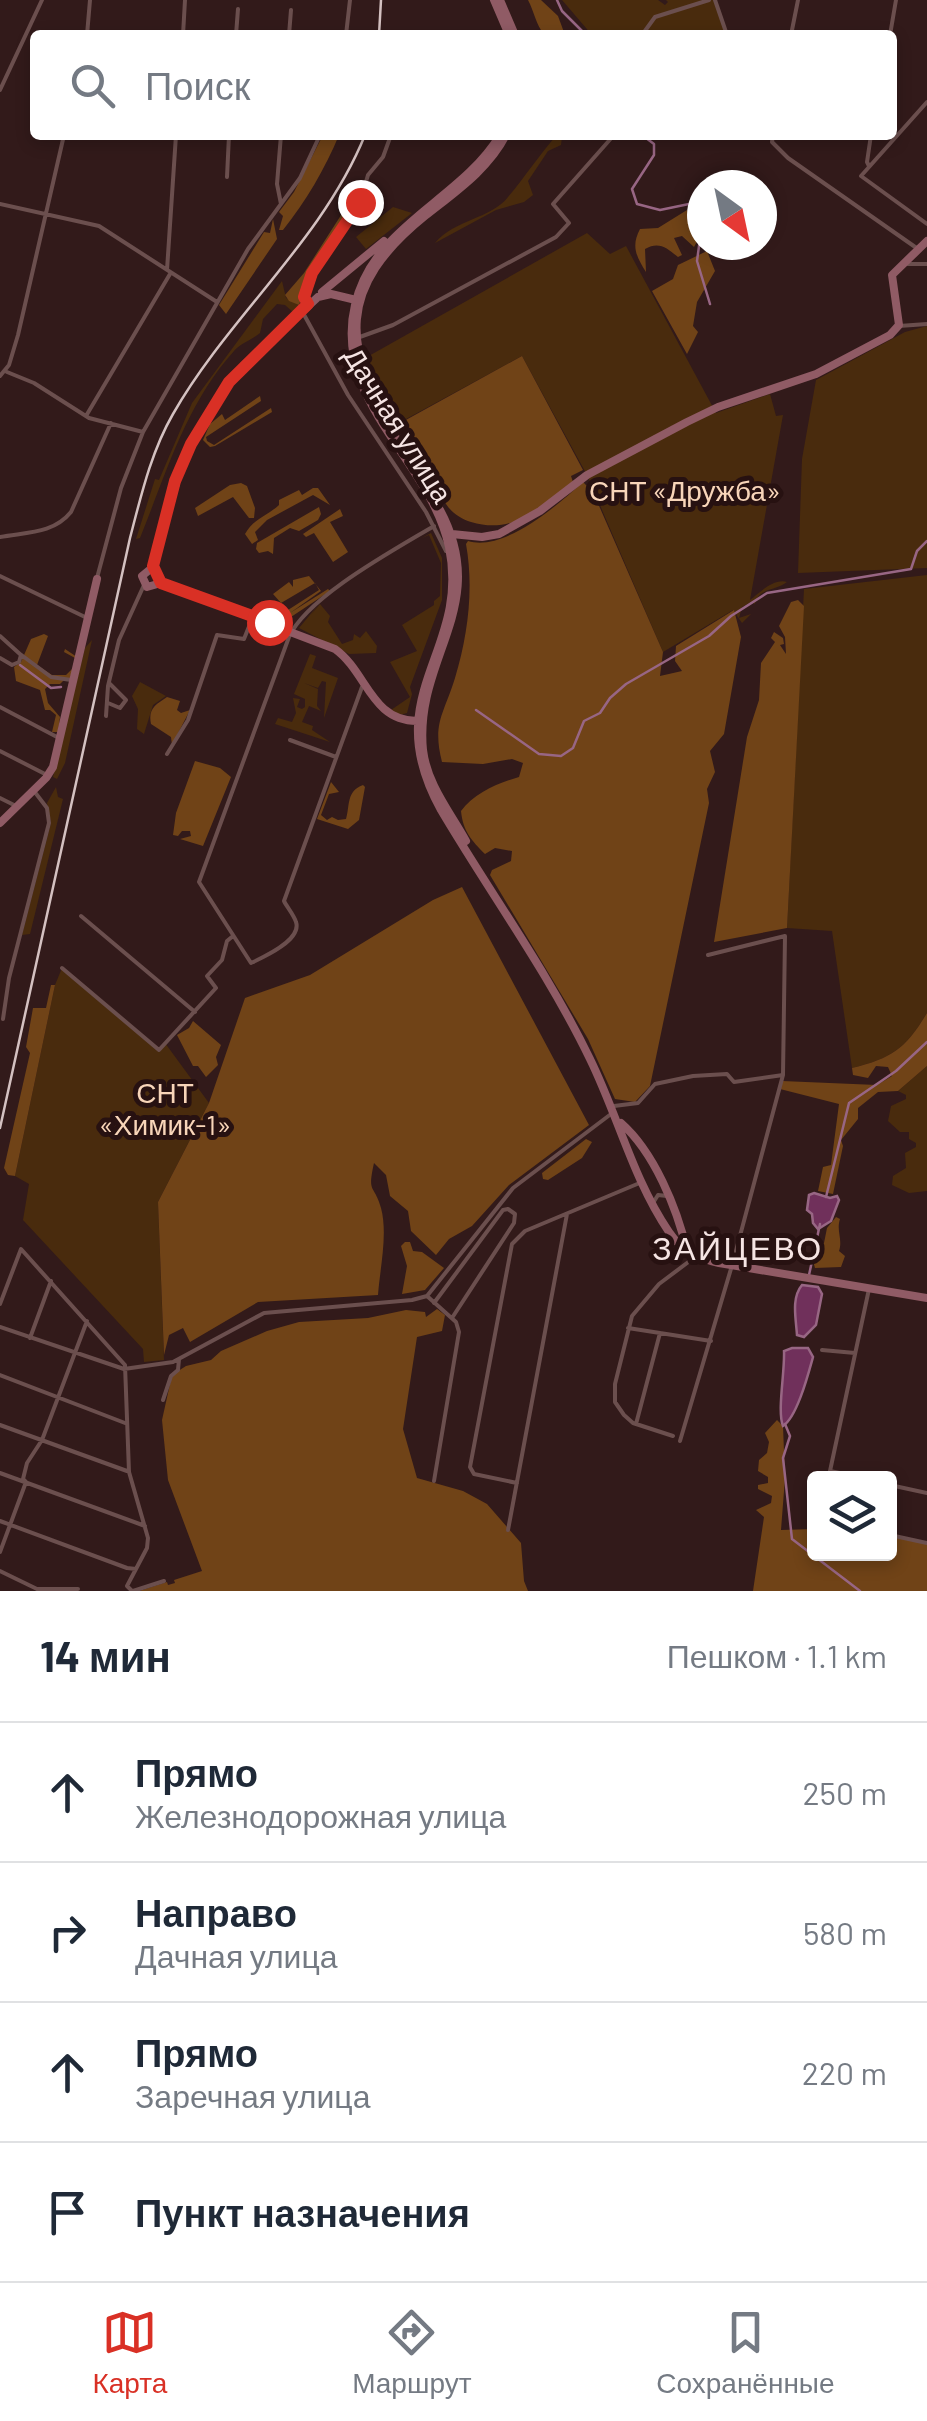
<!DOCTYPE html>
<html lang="ru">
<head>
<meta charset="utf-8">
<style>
  :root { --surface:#fff; --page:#f6f6f7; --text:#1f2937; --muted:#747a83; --line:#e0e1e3; --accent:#d93025 }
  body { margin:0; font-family:Barlow,sans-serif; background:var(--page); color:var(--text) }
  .controls { position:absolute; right:30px; bottom:30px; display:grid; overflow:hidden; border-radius:10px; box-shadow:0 5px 15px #0003 }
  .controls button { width:90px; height:90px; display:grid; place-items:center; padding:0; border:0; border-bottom:2px solid var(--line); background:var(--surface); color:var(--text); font:50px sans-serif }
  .compass { position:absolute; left:687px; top:170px; width:90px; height:90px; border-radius:50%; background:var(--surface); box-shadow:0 5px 15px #0003; rotate:147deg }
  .stop { position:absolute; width:30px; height:30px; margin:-22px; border:8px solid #d93025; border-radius:50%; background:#fff }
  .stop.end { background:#d93025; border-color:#fff; box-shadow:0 2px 10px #0008 }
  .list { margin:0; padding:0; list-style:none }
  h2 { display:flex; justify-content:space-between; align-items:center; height:130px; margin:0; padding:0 40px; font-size:42px }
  h2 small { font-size:32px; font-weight:400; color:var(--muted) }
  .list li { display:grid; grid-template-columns:65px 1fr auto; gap:30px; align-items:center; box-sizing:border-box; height:140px; padding:0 40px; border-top:2px solid var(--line) }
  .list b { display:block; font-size:38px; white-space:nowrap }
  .list p { margin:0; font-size:32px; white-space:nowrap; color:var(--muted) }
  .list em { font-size:32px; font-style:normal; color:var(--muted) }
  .icon { flex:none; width:55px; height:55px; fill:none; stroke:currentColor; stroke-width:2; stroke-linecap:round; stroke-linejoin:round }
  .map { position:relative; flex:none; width:927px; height:1591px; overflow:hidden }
  .search { position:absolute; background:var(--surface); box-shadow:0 5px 15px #0003; left:30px; right:30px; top:30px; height:110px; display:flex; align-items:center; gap:25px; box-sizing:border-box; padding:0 35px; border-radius:10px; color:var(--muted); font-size:38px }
  .sheet { height:690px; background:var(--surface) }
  nav { display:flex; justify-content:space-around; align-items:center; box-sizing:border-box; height:140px; border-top:2px solid var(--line); background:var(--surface); font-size:28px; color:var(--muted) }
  nav a { display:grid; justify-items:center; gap:5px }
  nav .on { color:var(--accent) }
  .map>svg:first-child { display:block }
  .green { fill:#492b0d }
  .forest { fill:#704317 }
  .water { fill:#70305b; stroke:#986684; stroke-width:2.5 }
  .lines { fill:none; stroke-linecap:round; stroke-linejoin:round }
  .stream { stroke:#986684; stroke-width:2.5 }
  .street { stroke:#6b4f4e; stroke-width:4 }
  .secondary { stroke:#905b65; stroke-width:8 }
  .rail { stroke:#d4c1c1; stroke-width:2.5 }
  .route { stroke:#d93025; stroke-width:12 }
  .labels { text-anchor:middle; stroke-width:10; stroke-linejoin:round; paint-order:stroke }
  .street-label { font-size:28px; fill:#f5e4e3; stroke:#271111 }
  .park-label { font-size:28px; fill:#f8d5b9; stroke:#271111 }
  .quarter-label { font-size:32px; letter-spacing:2.5px; fill:#f5e4e3; stroke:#271111 }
</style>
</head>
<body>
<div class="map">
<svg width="927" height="1591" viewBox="0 0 927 1591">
  <rect width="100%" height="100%" fill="#321a1a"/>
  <path class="green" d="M 562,0 L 658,0 L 665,5 L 668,2 L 666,0 L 716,0 L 727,35 L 592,35 Z
    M 557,135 L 562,137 L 561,145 L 548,151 L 528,181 L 533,195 L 524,202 L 496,210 L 435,243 C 455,219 491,219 508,197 C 525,177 539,155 557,135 Z
    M 393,207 L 412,213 L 366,249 L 356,237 Z
    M 587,233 L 610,254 L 626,246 L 716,413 L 770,394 L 776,416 L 783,415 L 750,600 C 759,593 774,578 787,582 C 775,591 758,588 755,604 L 751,602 L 742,607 L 739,618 L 751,614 L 742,623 L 733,610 L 663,652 L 587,475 L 522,356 L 395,425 L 378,395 L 367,357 Z
    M 282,281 L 286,298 L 299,305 L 294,313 L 285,305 L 277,304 L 263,319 L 260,333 C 252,340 241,343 234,351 C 186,404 166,474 140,538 L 136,539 L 155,479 L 159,480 L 192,403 Z
    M 927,326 L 927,568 L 798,573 L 802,459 L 816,380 L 905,332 Z
    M 431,533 L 442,558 L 442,600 L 410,687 L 412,694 L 407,713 L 400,715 L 391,710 L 410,697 L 390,662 L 417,651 L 402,625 L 434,605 L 434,601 L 440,596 L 441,563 L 429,535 L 422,538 Z
    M 927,575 L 927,1013 C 906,1048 893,1058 852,1068 L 832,931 L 787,928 L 804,589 Z
    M 319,604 L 311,615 L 320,604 L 330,616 L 328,622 L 342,644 L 353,640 L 354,634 L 360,638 L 366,631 L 377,646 L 376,653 L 349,654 L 299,628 Z
    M 92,640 L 65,763 L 57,779 L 53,777 L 85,648 Z
    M 310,654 L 316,656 L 312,668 L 338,678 L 324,718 L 326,682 L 322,681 L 318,688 L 304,683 L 318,689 L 317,706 L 321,711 L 309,706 L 302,722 L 313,726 L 312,730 L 330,742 L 275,724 L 278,718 L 292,722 L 296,713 L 293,698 L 300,699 L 297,707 L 302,709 L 305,707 L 305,699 L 294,694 Z
    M 140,682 L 166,696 L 153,705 L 144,734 L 137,729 L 138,709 L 132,696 Z
    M 56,787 L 58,797 L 63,799 L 30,934 L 22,935 L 51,823 L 47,803 Z
    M 62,968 L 158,1049 L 165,1043 L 209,1103 L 158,1202 L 164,1360 L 144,1362 L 143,1349 L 23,1220 L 29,1184 L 15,1176 L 55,985 Z
    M 927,1066 L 927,1191 L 909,1193 L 892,1185 L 893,1176 L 906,1168 L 905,1153 L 916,1147 L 916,1143 L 909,1139 L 909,1132 L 900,1132 L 888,1121 L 891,1106 L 906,1099 L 906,1095 L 898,1091 Z"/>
  <path class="forest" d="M 528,0 L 541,0 L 558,16 L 565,35 L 544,34 C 536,25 534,11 528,0 Z
    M 323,135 L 339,135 C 325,169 306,201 283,230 L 279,230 L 283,216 L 279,212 L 294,192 Z
    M 352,198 L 357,204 L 310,273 L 299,305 L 289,301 L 285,295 L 304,273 Z
    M 687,210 L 699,238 L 694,247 L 682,236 L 674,238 L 682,255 L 678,257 C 667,248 659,241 645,249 L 646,272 C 636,256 631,246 640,229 L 658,228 Z
    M 273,219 L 277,239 L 226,314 L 219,305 L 264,232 L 270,233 Z
    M 707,251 L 715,271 L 697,302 L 693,326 L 698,332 L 687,354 L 652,291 L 673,279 L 678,265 Z
    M 522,356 L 583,470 L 571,476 L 573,482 C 541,508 514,535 471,522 C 461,519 452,513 446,504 C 430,481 418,447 404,421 Z
    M 260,396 L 261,401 L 206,437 L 207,441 L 214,445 L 271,408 L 272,412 L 215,446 L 210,447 L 203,440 L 210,424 L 222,414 L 225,420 Z
    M 583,482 L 593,492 L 663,652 L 660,676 L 682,671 L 675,661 L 676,646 L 734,610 L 741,637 L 724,734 L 710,751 L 715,772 L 707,789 L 709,803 L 650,1086 L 635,1102 L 615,1099 L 588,1039 L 490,875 L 492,870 L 511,861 L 512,851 L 495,848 L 485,854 C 471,840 463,831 461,811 C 474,793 498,783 519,777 L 523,763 L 512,759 L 483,764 L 442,762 C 432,723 444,714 455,678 C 468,635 474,588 466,544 L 468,541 C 504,552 558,505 583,482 Z
    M 241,483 L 247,486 L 255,508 L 254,518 L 249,518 L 233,497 L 198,516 L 195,508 L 230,485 Z
    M 313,488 L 318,488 L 330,505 L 313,495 L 267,520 L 255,532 L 258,540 L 252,544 L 245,534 C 253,519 267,516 279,505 L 279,500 L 299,490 L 302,495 Z
    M 319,507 L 321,514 L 318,520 L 299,531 L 290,528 L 274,538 L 273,554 L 268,551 L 259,553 L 256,549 L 257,543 Z
    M 340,509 L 343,516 L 330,522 L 348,552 L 333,562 L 314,533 L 306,537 L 303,534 Z
    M 309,576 L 321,591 L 290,613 L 328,589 L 330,591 L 291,617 L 288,610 L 319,590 L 315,583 L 281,603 L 273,594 L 289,582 L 293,587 L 293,580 Z
    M 798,600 L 804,606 L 787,928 L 714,942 L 747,737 L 759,700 L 761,663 L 775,642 L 771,638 L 774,632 L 783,638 L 784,644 L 780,645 L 786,654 L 785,637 L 779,626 L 791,602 Z
    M 44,634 L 48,636 L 37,665 L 52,675 L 66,675 L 73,668 L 75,658 L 64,652 L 65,649 L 77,657 L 70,678 L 66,678 L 60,684 L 50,684 L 45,689 L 48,703 L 60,717 L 58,732 L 52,732 L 56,715 L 50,710 L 45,710 L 40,690 L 16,681 L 14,667 L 21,662 L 31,639 Z
    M 167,697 L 180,701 L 177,710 L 181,713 L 190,710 L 172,745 L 171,737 L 151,724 C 148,709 155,705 167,697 Z
    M 195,761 L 220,768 L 231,777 L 203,846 L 180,839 L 191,836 L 190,831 L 182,831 L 178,836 L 173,835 L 176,813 Z
    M 331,782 L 339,792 L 329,794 L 321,815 L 327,820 L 332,817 L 338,820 L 346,819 C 350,806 346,791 363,785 L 365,787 L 359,820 L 348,829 L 317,819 Z
    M 462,887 L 589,1125 L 509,1185 L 472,1226 L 449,1239 L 436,1255 L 411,1231 L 408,1211 L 390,1196 L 386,1175 L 374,1163 C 367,1195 374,1183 381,1208 C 388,1234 380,1268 378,1295 L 258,1302 L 190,1342 L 183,1328 L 169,1335 L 164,1355 L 158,1202 L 209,1103 L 245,998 L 310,975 L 433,900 Z
    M 51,985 L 55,985 L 15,1176 L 8,1175 L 4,1168 L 30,1053 L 26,1047 L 33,1008 L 46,1008 Z
    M 927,1013 L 927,1066 L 898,1091 L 878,1092 L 858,1108 L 858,1119 L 841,1140 L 843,1146 L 833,1194 L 818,1191 L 823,1167 L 831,1165 L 839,1104 L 780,1089 L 782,1081 L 877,1085 L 892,1076 L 888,1067 L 876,1066 L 868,1078 L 853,1075 L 852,1068 C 893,1058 906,1048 927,1013 Z
    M 193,1021 L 221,1045 L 216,1057 L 218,1065 L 206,1077 L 198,1066 L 193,1066 L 177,1035 L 189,1028 Z
    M 586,1139 L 592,1142 L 582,1158 L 548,1180 L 543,1179 L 542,1173 Z
    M 836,1217 L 840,1219 C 836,1231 843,1239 839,1251 L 845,1256 L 841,1267 L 815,1268 L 811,1253 L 824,1243 L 827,1228 Z
    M 405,1242 L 410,1242 L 413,1251 L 422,1252 L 444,1268 L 425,1290 L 402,1294 L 407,1266 L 401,1246 Z
    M 437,1309 L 445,1315 L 442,1331 L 417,1337 L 403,1429 L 417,1478 L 463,1491 L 487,1504 L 521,1543 L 524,1581 L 528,1591 L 139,1591 L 167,1582 L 168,1585 L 175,1583 L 174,1580 L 202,1571 L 168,1480 L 162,1420 L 172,1375 L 186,1366 L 211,1360 L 221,1351 L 267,1331 L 299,1322 L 368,1318 L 406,1310 L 425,1312 L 426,1317 Z
    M 777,1420 L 783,1426 L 785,1478 L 781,1530 L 814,1529 L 814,1554 L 890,1554 L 890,1534 L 927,1542 L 927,1591 L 753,1591 L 764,1517 L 756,1510 L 771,1503 L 772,1496 L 758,1489 L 758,1485 L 768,1483 L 768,1477 L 758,1471 L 759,1460 L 767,1453 L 769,1442 L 765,1433 Z"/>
  <path class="water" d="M 814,1193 L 830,1198 L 837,1196 L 839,1200 L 831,1221 L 818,1229 L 813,1223 L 812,1214 L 807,1210 L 809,1195 Z
    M 802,1285 L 818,1287 L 822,1294 L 816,1325 L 804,1337 L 797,1335 C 796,1319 791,1298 802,1285 Z
    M 792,1348 L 808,1348 L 813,1357 C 808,1375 797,1417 783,1426 C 777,1411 785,1372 784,1351 Z"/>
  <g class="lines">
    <path class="stream" d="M 557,0 L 562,11 L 586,35
      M 642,135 L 654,144 L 654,155 L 632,189 L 637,204 L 660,210 L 689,204 L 702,224 L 697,261 L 710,304
      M 20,665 L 51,688 L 61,687
      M 476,710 L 539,754 L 561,756 L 573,748 L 584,721 L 600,713 L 610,698 L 626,684 L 709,636 L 731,616 L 767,593 L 911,569 L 917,551 L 927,541
      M 826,1197 L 849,1103 L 896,1071 L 927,1042
      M 809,1275 L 820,1224
      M 785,1424 L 790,1436 L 783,1458 L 792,1539 L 860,1591"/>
    <path class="street" d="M 715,0 L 727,35
      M 87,35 L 90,0
      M 183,35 L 185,0
      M 236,35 L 238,9
      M 289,35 L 291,10
      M 346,35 L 350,0
      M 642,35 L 655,17 L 709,0
      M 791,35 L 798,0
      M 890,35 L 896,0
      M 0,90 L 42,0
      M 927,102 L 861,176 L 927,224
      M 281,135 L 277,184 L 281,204
      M 664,135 L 669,135
      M 773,135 L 772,142 L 788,158 L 918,249
      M 869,166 L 867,162 L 871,135
      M 227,177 L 229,135
      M 0,204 L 99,226 L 217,302
      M 908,264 L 927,264
      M 167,270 L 176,135
      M 308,304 L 304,297 L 311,273 L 359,205 L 368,175 L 383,157 L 391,135
      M 302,311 L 348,395 L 426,512 L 446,551
      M 899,326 L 927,324
      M 357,338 L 393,325 L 556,237 L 569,223 L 553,204 L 614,135
      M 7,372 L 34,383 L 89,418 L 143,432
      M 0,376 L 9,365 L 18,335 L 64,135
      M 86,416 L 170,274
      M 0,537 C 27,532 53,534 71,512 L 111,423
      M 0,576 L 85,617
      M 97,578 L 121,488 L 143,432 L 248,249 L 300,178 L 320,135
      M 0,636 L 21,655 L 19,662 L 12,665 L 0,658
      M 20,654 L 51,677 L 71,680
      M 362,687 L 284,901 C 287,907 294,915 296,922 C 302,940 264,957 251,963 L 199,882 L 289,637 C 307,597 394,550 434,526
      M 108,703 L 120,708 L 126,700 L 109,683
      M 0,707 L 57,737
      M 106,716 L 108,686 L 119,640 L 144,585
      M 290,740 L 336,757
      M 0,751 L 45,774
      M 167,754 L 188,720 L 217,635 L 244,639 L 252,619
      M 0,798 L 14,805
      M 81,916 L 195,1012
      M 62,968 L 159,1050 L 216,988 L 207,976 L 222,960 L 227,941 L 233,936
      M 3,1019 L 9,978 L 49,823 L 47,808 L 34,791
      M 614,1106 L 638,1103 L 655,1084 L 693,1076 L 727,1074 L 734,1082 L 783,1075
      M 653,1203 L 658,1195 L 667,1196
      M 427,1296 L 456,1322 L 459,1332 L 434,1481
      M 434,1303 L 503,1210 L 508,1209 L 515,1214 L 514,1223 L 452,1318
      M 0,1304 L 21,1249 L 125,1365 L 129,1472 L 148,1538 L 147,1548 L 127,1586 L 132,1591
      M 0,1327 L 124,1369 L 173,1362 L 264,1313 L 412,1300 L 427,1296 L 513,1188 L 611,1114
      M 628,1328 L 711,1341
      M 30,1338 L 51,1281
      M 822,1350 L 855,1353
      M 0,1375 L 125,1423
      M 163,1400 L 171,1376 L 178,1370 L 179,1359
      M 636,1424 L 660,1333
      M 0,1425 L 127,1471
      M 673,1436 L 633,1423 L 624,1415 L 615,1402 L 615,1384 L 632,1316 L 659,1284 L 695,1257
      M 680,1441 L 733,1262 L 783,1075 L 785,936 L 708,955
      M 0,1473 L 145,1526
      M 864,1478 L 830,1471 L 869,1289
      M 517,1483 L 474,1474 L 470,1467 L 512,1244 L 525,1231 L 642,1182
      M 890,1485 L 927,1493
      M 0,1521 L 127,1568 L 136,1569
      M 508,1530 L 567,1214
      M 890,1535 L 927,1543
      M 0,1552 L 26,1482 L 23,1479 L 27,1463 L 42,1440 L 87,1321
      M 0,1571 L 37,1589 L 78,1589
      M 133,1591 L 164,1581"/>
    <path class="secondary" d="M 494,0 L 509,35
      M 500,0 L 515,35
      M 500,135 C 460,201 373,225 355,305 C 332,402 431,461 449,547 C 471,653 376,693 441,810 C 490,893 548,972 590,1059 C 618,1116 633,1179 669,1232 C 682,1251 697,1258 719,1263 L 927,1298
      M 322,292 L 384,241
      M 396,438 C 342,346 336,288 425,216 C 455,192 488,170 506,135
      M 440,510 C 492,607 414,657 423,750 C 427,784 450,812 466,841
      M 452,534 L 482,537 L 499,534 L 540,511 L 587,475 L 687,422 L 718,407 L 816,374 L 890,335 L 899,325 L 892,275 L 927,241
      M 153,567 L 161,583 L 335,649 C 367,672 371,721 417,721
      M 161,583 L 147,587 L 142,576 L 153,567 L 181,465 L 218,398 L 244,365 L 318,297 L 331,294 L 356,300
      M 0,823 L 46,778 L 53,767 L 97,579
      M 621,1123 C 654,1152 677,1208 687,1251"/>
    <path class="rail" d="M 379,35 L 381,0
      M 0,1128 L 130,538 C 141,496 151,452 173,414 C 229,316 322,241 365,135"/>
  </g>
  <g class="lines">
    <path class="route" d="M 269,622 L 161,583 L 153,566 L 175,481 L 191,444 L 229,382 L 308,304 L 304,297 L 312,273 L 360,202"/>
  </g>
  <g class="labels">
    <g class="street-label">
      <text transform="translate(398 425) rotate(58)" y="10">Дачная улица</text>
    </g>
    <g class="park-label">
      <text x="685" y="501">СНТ «Дружба»</text>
      <text x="165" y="1103">СНТ<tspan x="165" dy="32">«Химик-1»</tspan></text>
    </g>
    <g class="quarter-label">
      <text x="738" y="1260">ЗАЙЦЕВО</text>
    </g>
  </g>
</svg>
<div class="controls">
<button><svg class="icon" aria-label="layers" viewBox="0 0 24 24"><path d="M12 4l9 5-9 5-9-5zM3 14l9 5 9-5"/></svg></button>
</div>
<svg class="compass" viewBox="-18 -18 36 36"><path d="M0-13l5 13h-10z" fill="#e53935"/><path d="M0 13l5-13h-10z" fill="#747a83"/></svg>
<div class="stop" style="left:269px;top:622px"></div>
<div class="stop end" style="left:360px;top:202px"></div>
<div class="search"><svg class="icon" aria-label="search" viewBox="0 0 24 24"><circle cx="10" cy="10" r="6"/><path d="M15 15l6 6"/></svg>Поиск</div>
</div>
<section class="sheet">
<h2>14 мин<small>Пешком · 1.1 km</small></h2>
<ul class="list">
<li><svg class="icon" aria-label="ahead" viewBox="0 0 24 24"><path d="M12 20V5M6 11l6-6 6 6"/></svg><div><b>Прямо</b><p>Железнодорожная улица</p></div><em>250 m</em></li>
<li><svg class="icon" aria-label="right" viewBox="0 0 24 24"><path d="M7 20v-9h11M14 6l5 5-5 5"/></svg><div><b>Направо</b><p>Дачная улица</p></div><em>580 m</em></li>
<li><svg class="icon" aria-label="ahead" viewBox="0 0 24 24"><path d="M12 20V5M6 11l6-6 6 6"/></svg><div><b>Прямо</b><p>Заречная улица</p></div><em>220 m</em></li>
<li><svg class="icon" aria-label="arrive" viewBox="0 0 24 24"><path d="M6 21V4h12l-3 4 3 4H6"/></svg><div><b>Пункт назначения</b></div></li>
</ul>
</section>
<nav>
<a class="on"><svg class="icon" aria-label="map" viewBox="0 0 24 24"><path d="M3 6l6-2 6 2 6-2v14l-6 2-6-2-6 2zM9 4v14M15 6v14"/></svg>Карта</a>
<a><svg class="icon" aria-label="directions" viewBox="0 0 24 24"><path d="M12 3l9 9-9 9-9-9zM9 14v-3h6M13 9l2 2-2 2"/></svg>Маршрут</a>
<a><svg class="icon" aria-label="saved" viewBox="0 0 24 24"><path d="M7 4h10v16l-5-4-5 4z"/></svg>Сохранённые</a>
</nav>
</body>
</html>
